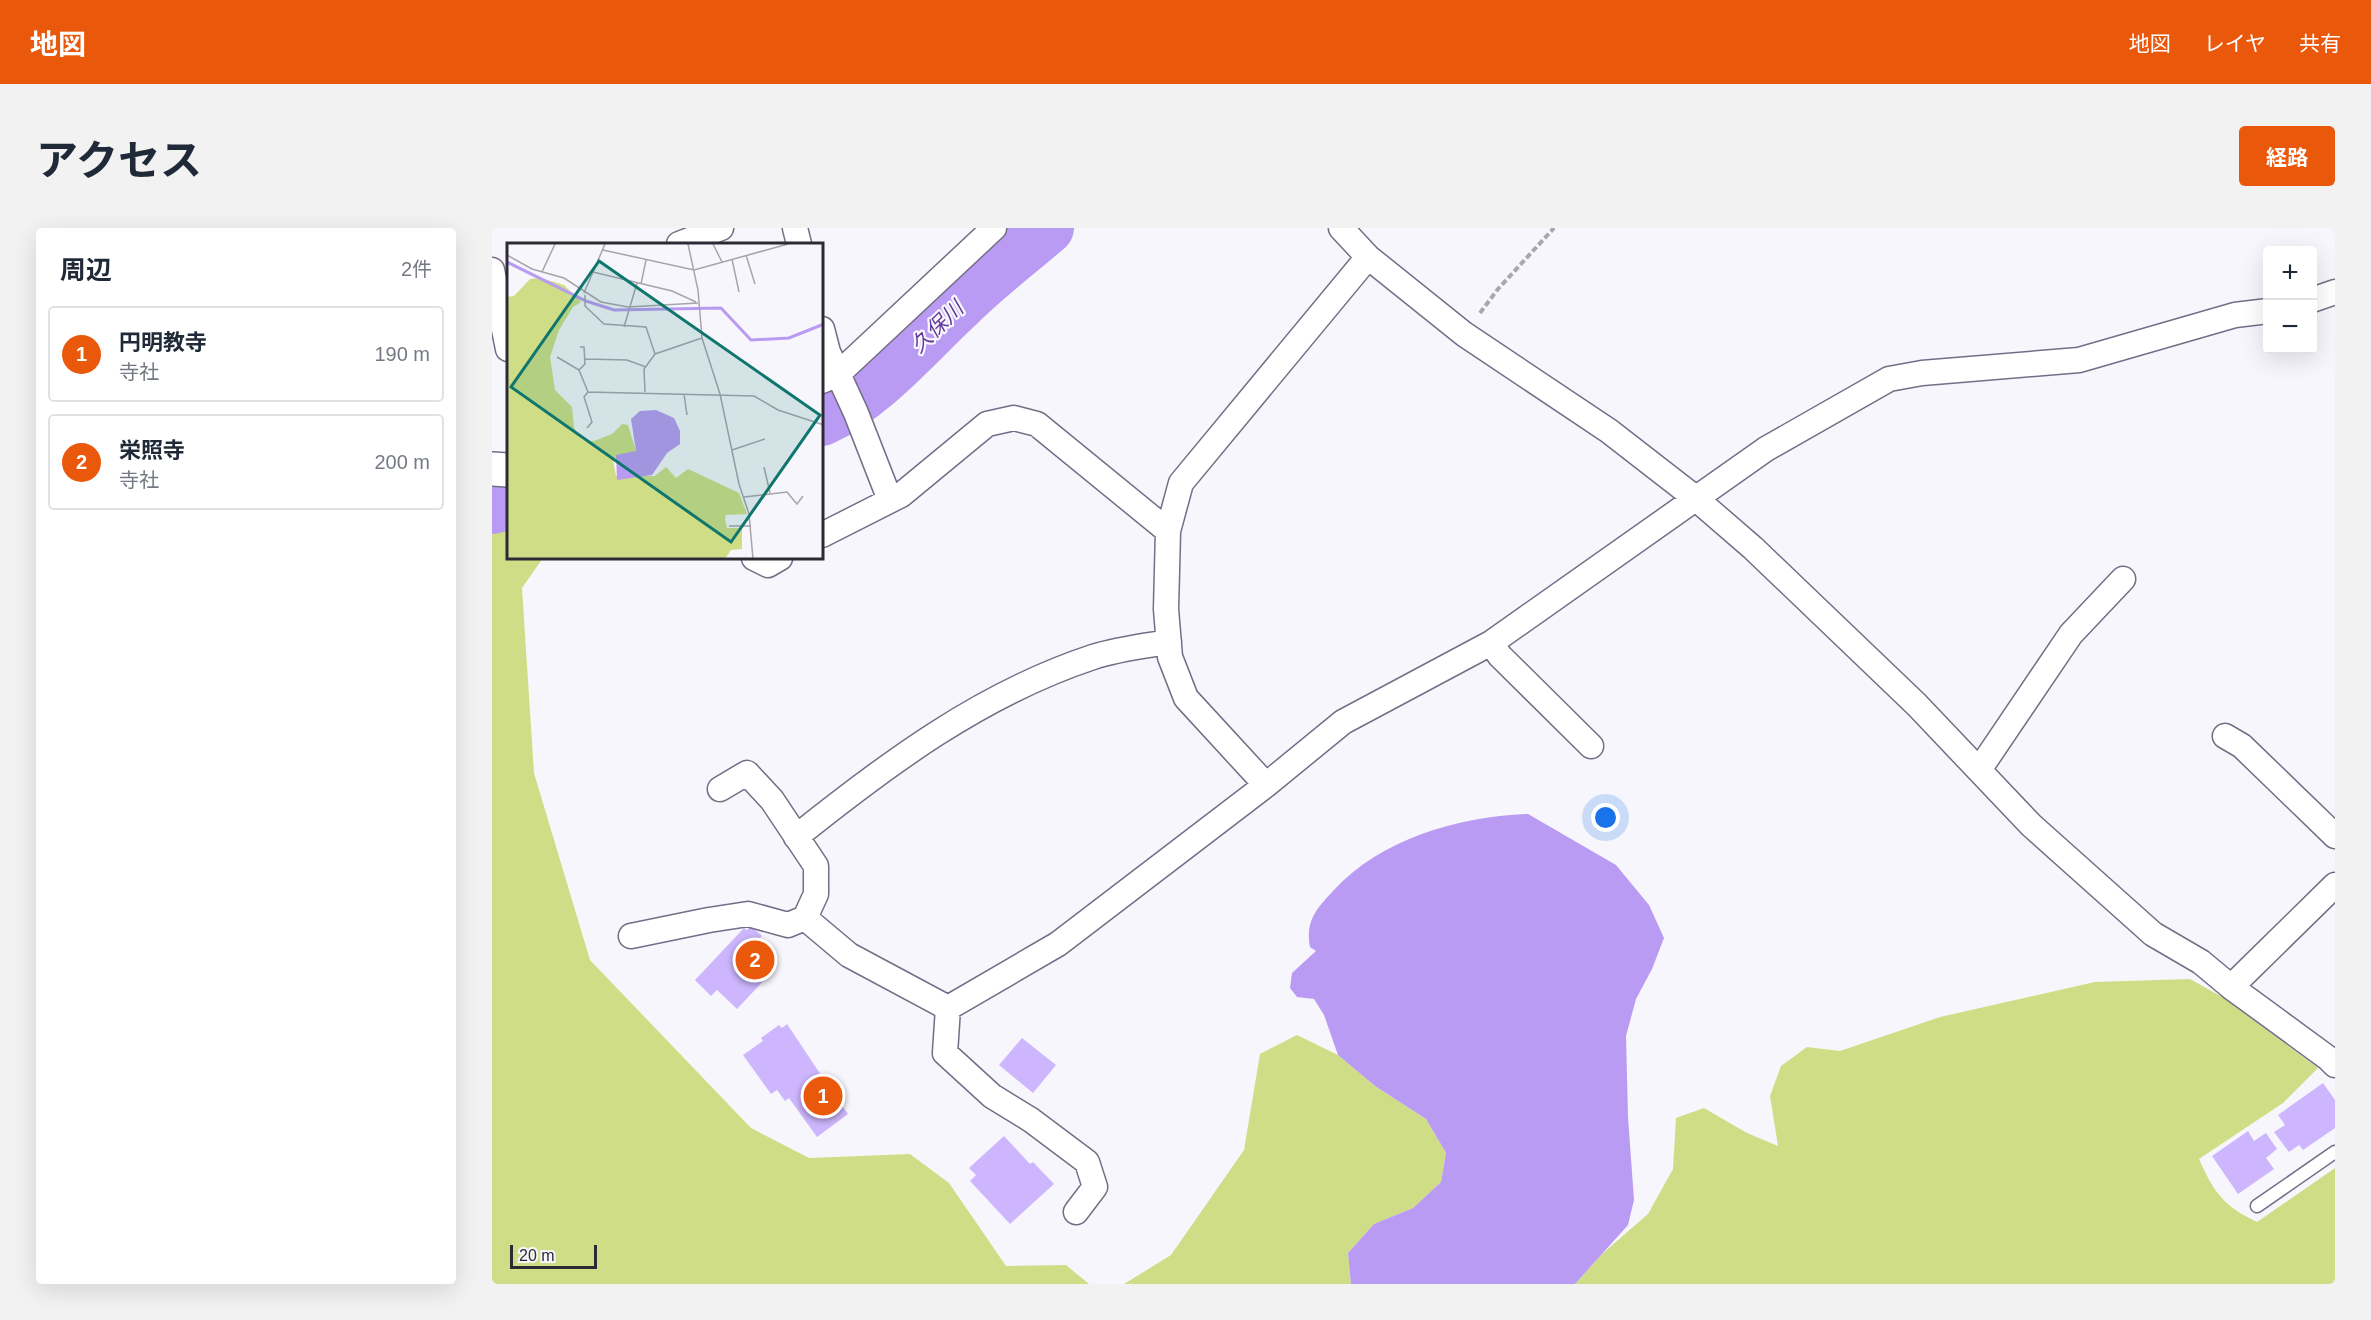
<!DOCTYPE html>
<html lang="ja">
<head>
<meta charset="utf-8">
<style>
  :root { --surface:#fff; --page:#f2f2f3; --text:#1f2937; --muted:#747a83; --line:#e0e1e3; --accent:#ea580c }
  body { margin:0; font-family:Helvetica,"Noto Sans JP",sans-serif; background:var(--page); color:var(--text) }
  .controls { position:absolute; right:18px; top:18px; display:grid; overflow:hidden; border-radius:6px; box-shadow:0 6px 24px #0002 }
  .controls button { width:54px; height:54px; display:grid; place-items:center; padding:0; border:0; border-bottom:2px solid var(--line); background:var(--surface); color:var(--text); font:30px sans-serif }
  .scale { position:absolute; left:18px; bottom:15px; width:87px; box-sizing:border-box; padding-left:6px; border:3px solid #2e2a35; border-top:0; font-size:16px; line-height:21px; white-space:nowrap; color:#2e2a35; -webkit-text-stroke:4px #f7f6fc; paint-order:stroke }
  .you { position:absolute; left:1114px; top:590px; width:21px; height:21px; margin:-15px; border:4px solid #fff; border-radius:50%; background:#1a73e8; box-shadow:0 0 0 9px #1a73e833 }
  .badge { display:grid; place-items:center; width:39px; height:39px; border-radius:50%; background:var(--accent); color:#fff; font-size:20px; font-weight:700 }
  .pin { position:absolute; translate:-50% -50%; border:3px solid #fff; box-shadow:0 2px 6px #0006 }
  .list { margin:0; padding:0; list-style:none }
  h2 { display:flex; justify-content:space-between; align-items:center; height:78px; margin:0; padding:0 24px; font-size:26px }
  h2 small { font-size:20px; font-weight:400; color:var(--muted) }
  .list li { display:grid; grid-template-columns:39px 1fr auto; gap:18px; align-items:center; box-sizing:border-box; height:96px; margin:0 12px 12px; padding:0 12px; border:2px solid var(--line); border-radius:6px }
  .list b { display:block; font-size:22px; white-space:nowrap }
  .list p { margin:0; font-size:20px; white-space:nowrap; color:var(--muted) }
  .list em { font-size:20px; font-style:normal; color:var(--muted) }
  .map { position:relative; flex:none; width:1843px; height:1056px; overflow:hidden; border-radius:6px }
  header { display:flex; align-items:center; gap:36px; box-sizing:border-box; height:84px; padding:0 30px; background:var(--accent); color:#fff }
  header strong { font-size:28px }
  nav { display:flex; gap:33px; margin-inline-start:auto; font-size:21px }
  .intro { display:flex; align-items:center; justify-content:space-between; box-sizing:border-box; height:144px; padding:0 36px }
  h1 { margin:0; font-size:42px }
  .button { padding:15px 27px; border-radius:6px; background:var(--accent); color:#fff; font-size:21px; font-weight:700 }
  main { display:flex; gap:36px; padding:0 36px }
  aside { flex:1; background:var(--surface); border-radius:6px; box-shadow:0 6px 24px #0002 }
  .map>svg:first-child { display:block }
  .green { fill:#cfde86 }
  .water { fill:#ba9bf3 }
  .lines { fill:none; stroke-linecap:round; stroke-linejoin:round }
  .river { stroke:#ba9bf3; stroke-width:52 }
  .building { fill:#cdb6fd }
  .lane-casing { stroke:#756d87; stroke-width:15 }
  .street-casing { stroke:#756d87; stroke-width:27 }
  .secondary-casing { stroke:#756d87; stroke-width:36 }
  .path { stroke:#a8a6ae; stroke-width:4; stroke-dasharray:6 3; stroke-linecap:butt }
  .lane { stroke:#fff; stroke-width:12 }
  .street { stroke:#fff; stroke-width:24 }
  .secondary { stroke:#fff; stroke-width:33 }
  .labels { text-anchor:middle; stroke-width:4.5; stroke-linejoin:round; paint-order:stroke }
  .water-label { font-size:21px; font-style:italic; fill:#63399d; stroke:#f7f6fc }
  .inset-river { fill:none; stroke:#ba9bf3; stroke-width:3 }
  .inset-road { fill:none; stroke:#a7a4ac; stroke-width:1.5 }
  .view { fill:#0f766e; fill-opacity:0.15; stroke:#0f766e; stroke-width:3 }
  .inset-edge { fill:none; stroke:#2e2a35; stroke-width:3 }
</style>
</head>
<body>
<header>
<strong>地図</strong>
<nav><a>地図</a><a>レイヤ</a><a>共有</a></nav>
</header>
<div class="intro"><h1>アクセス</h1><a class="button">経路</a></div>
<main>
<aside>
<h2>周辺<small>2件</small></h2>
<ul class="list">
<li><span class="badge">1</span><div><b>円明教寺</b><p>寺社</p></div><em>190 m</em></li>
<li><span class="badge">2</span><div><b>栄照寺</b><p>寺社</p></div><em>200 m</em></li>
</ul>
</aside>
<div class="map">
<svg width="1843" height="1056" viewBox="0 0 1843 1056">
  <rect width="100%" height="100%" fill="#f7f6fc"/>
  <path class="green" d="M 0,277 L 16,279 L 16,330 L 51,330 L 30,360 L 42,545 L 98,732 L 259,900 L 317,930 L 418,926 L 457,955 L 514,1038 L 574,1037 L 597,1056 L 0,1056 Z
    M 1698,751 L 1732,770 L 1826,840 L 1791,875 L 1707,931 C 1722,965 1732,978 1765,994 L 1843,940 L 1843,1056 L 1083,1056 L 1110,1026 L 1156,986 L 1181,941 L 1184,890 L 1212,880 L 1255,905 L 1286,918 L 1278,868 L 1289,838 L 1315,819 L 1348,823 L 1448,789 L 1603,754 Z
    M 805,807 L 846,827 L 883,858 L 934,891 L 954,925 L 949,954 L 921,980 L 882,996 L 856,1025 L 859,1056 L 632,1056 L 679,1027 L 752,922 L 768,826 Z"/>
  <path class="water" d="M 1036,586 L 1124,637 L 1157,677 L 1172,710 L 1160,741 L 1144,771 L 1134,808 L 1136,889 L 1142,972 L 1136,997 L 1083,1056 L 859,1056 L 856,1025 L 882,996 L 921,980 L 949,954 L 954,925 L 934,891 L 883,858 L 846,827 L 832,787 L 822,771 L 805,769 L 798,760 L 800,745 L 824,723 L 818,719 C 813,693 825,680 841,663 C 890,610 966,589 1036,586 Z"/>
  <g class="lines">
    <path class="river" d="M 330,192 C 382,168 425,116 466,78 C 494,50 526,26 556,0
      M 0,280 L 16,276"/>
  </g>
  <path class="building" d="M 259,698 L 270,708 L 257,722 L 273,737 L 269,741 L 276,748 L 245,781 L 225,762 L 219,768 L 203,752 L 252,700 L 255,702 Z
    M 295,796 L 329,847 L 317,856 L 321,861 L 331,854 L 337,862 L 342,858 L 352,872 L 348,875 L 356,886 L 325,909 L 297,870 L 293,873 L 285,862 L 279,866 L 251,827 L 271,813 L 269,810 L 287,797 L 290,800 Z
    M 530,810 L 564,837 L 541,865 L 507,837 Z
    M 1831,855 L 1843,872 L 1843,900 L 1811,922 L 1807,917 L 1797,924 L 1782,904 L 1793,897 L 1786,887 Z
    M 1756,903 L 1762,913 L 1774,905 L 1785,921 L 1774,930 L 1782,941 L 1746,966 L 1720,928 Z
    M 512,908 L 538,936 L 541,934 L 562,956 L 518,996 L 478,953 L 484,947 L 477,940 Z"/>
  <g class="lines">
    <g class="lane-casing">
      <path id="lane" d="M 1765,978 L 1843,924"/>
    </g>
    <g class="street-casing">
      <path id="street" d="M 303,0 L 307,16
        M 849,0 L 876,29 L 972,106 L 1117,203 L 1202,269 L 1261,320 L 1425,477 L 1539,597 L 1661,706 L 1709,734 L 1739,759 L 1836,830 L 1843,837
        M 187,16 L 229,0
        M 0,42 L 16,121
        M 1820,72 L 1843,64
        M 330,101 L 336,124 L 364,185 L 398,272
        M 330,153 L 346,146 L 502,0
        M 330,307 L 409,267 L 495,196 L 522,190 L 545,196 L 676,303
        M 262,330 L 276,337 L 288,330
        M 999,415 L 1008,428 L 1099,518
        M 1733,508 L 1750,518 L 1843,608
        M 1487,542 L 1579,406 L 1631,351
        M 774,557 L 694,470 L 678,429 L 674,381 L 676,303 L 689,255 L 876,29
        M 304,609 C 395,536 489,466 601,429 C 625,421 652,418 677,414
        M 313,690 L 357,727 L 456,780 L 566,716 L 774,557 L 851,494 L 999,415 L 1274,221 L 1397,151 L 1430,145 L 1587,132 L 1743,87 L 1776,83
        M 139,708 L 217,692 L 256,686 L 296,697 L 313,690 L 324,666 L 324,638 L 280,572 L 255,545 L 228,561
        M 1739,759 L 1843,657
        M 456,780 L 453,825 L 500,868 L 539,892 L 595,934 L 603,959 L 584,984"/>
    </g>
    <g class="secondary-casing">
      <path id="secondary" d="M 0,241 L 16,242"/>
    </g>
    <path class="path" d="M 988,85 L 1006,61 L 1062,0"/>
    <use href="#lane" class="lane"/>
    <use href="#street" class="street"/>
    <use href="#secondary" class="secondary"/>
  </g>
  <g class="labels">
    <g class="water-label">
      <text transform="translate(445 99) rotate(-44)" y="7">久保川</text>
    </g>
  </g>
  <g transform="translate(15 15)">
    <rect width="316" height="316" fill="#f7f6fc"/>
    <path d="M 33,35 L 57,42 L 74,59 L 66,64 L 52,87 L 43,114 L 48,147 L 65,164 L 67,185 L 76,197 L 87,198 L 105,191 L 115,181 L 121,182 L 129,208 L 106,216 L 109,233 L 148,233 L 159,224 L 169,235 L 181,226 L 232,250 L 240,271 L 219,272 L 218,276 L 220,285 L 235,285 L 235,306 L 224,307 L 218,316 L 0,316 L 0,54 L 7,53 L 23,36 Z" fill="#cfde86"/>
    <path d="M 149,167 L 167,175 L 173,188 L 173,201 L 160,210 L 145,232 L 110,237 L 109,212 L 129,208 L 124,176 L 133,168 Z" fill="#ba9bf3"/>
    <path class="inset-river" d="M 0,19 L 79,58 L 107,67 L 214,65 L 244,97 L 282,95 L 317,81"/>
    <path class="inset-road" d="M 181,1 L 191,47 L 195,95 L 213,151 L 232,241 L 242,271 L 246,316M 206,1 L 215,19M 96,7 L 187,27 L 281,1M 0,12 L 25,26 L 57,35 L 94,59 L 121,64 L 191,60M 239,12 L 248,41M 225,16 L 232,49M 35,29 L 48,1M 86,29 L 165,48 L 189,59M 134,41 L 139,17M 77,50 L 98,1M 78,52 L 78,63 L 97,81 L 139,84 L 148,111M 117,84 L 130,40M 50,114 L 72,127 L 78,121 L 77,104 L 73,104M 78,116 L 120,117 L 139,124M 72,127 L 81,149 L 247,153 L 271,167 L 317,182M 138,149 L 137,126 L 148,111 L 195,95M 177,151 L 180,172M 80,185 L 85,179 L 77,154 L 81,149M 225,207 L 258,196M 257,224 L 263,250M 237,254 L 280,249 L 290,261 L 296,253M 222,283 L 244,283"/>
    <path class="view" d="M 92,18 L 313,172 L 224,299 L 4,144 Z"/>
    <rect width="316" height="316" class="inset-edge"/>
  </g>
</svg>
<div class="controls">
<button>+</button>
<button>−</button>
</div>
<div class="scale">20 m</div>
<div class="you"></div>
<div class="pin badge" style="left:331px;top:868px">1</div>
<div class="pin badge" style="left:263px;top:732px">2</div>
</div>
</main>
</body>
</html>
